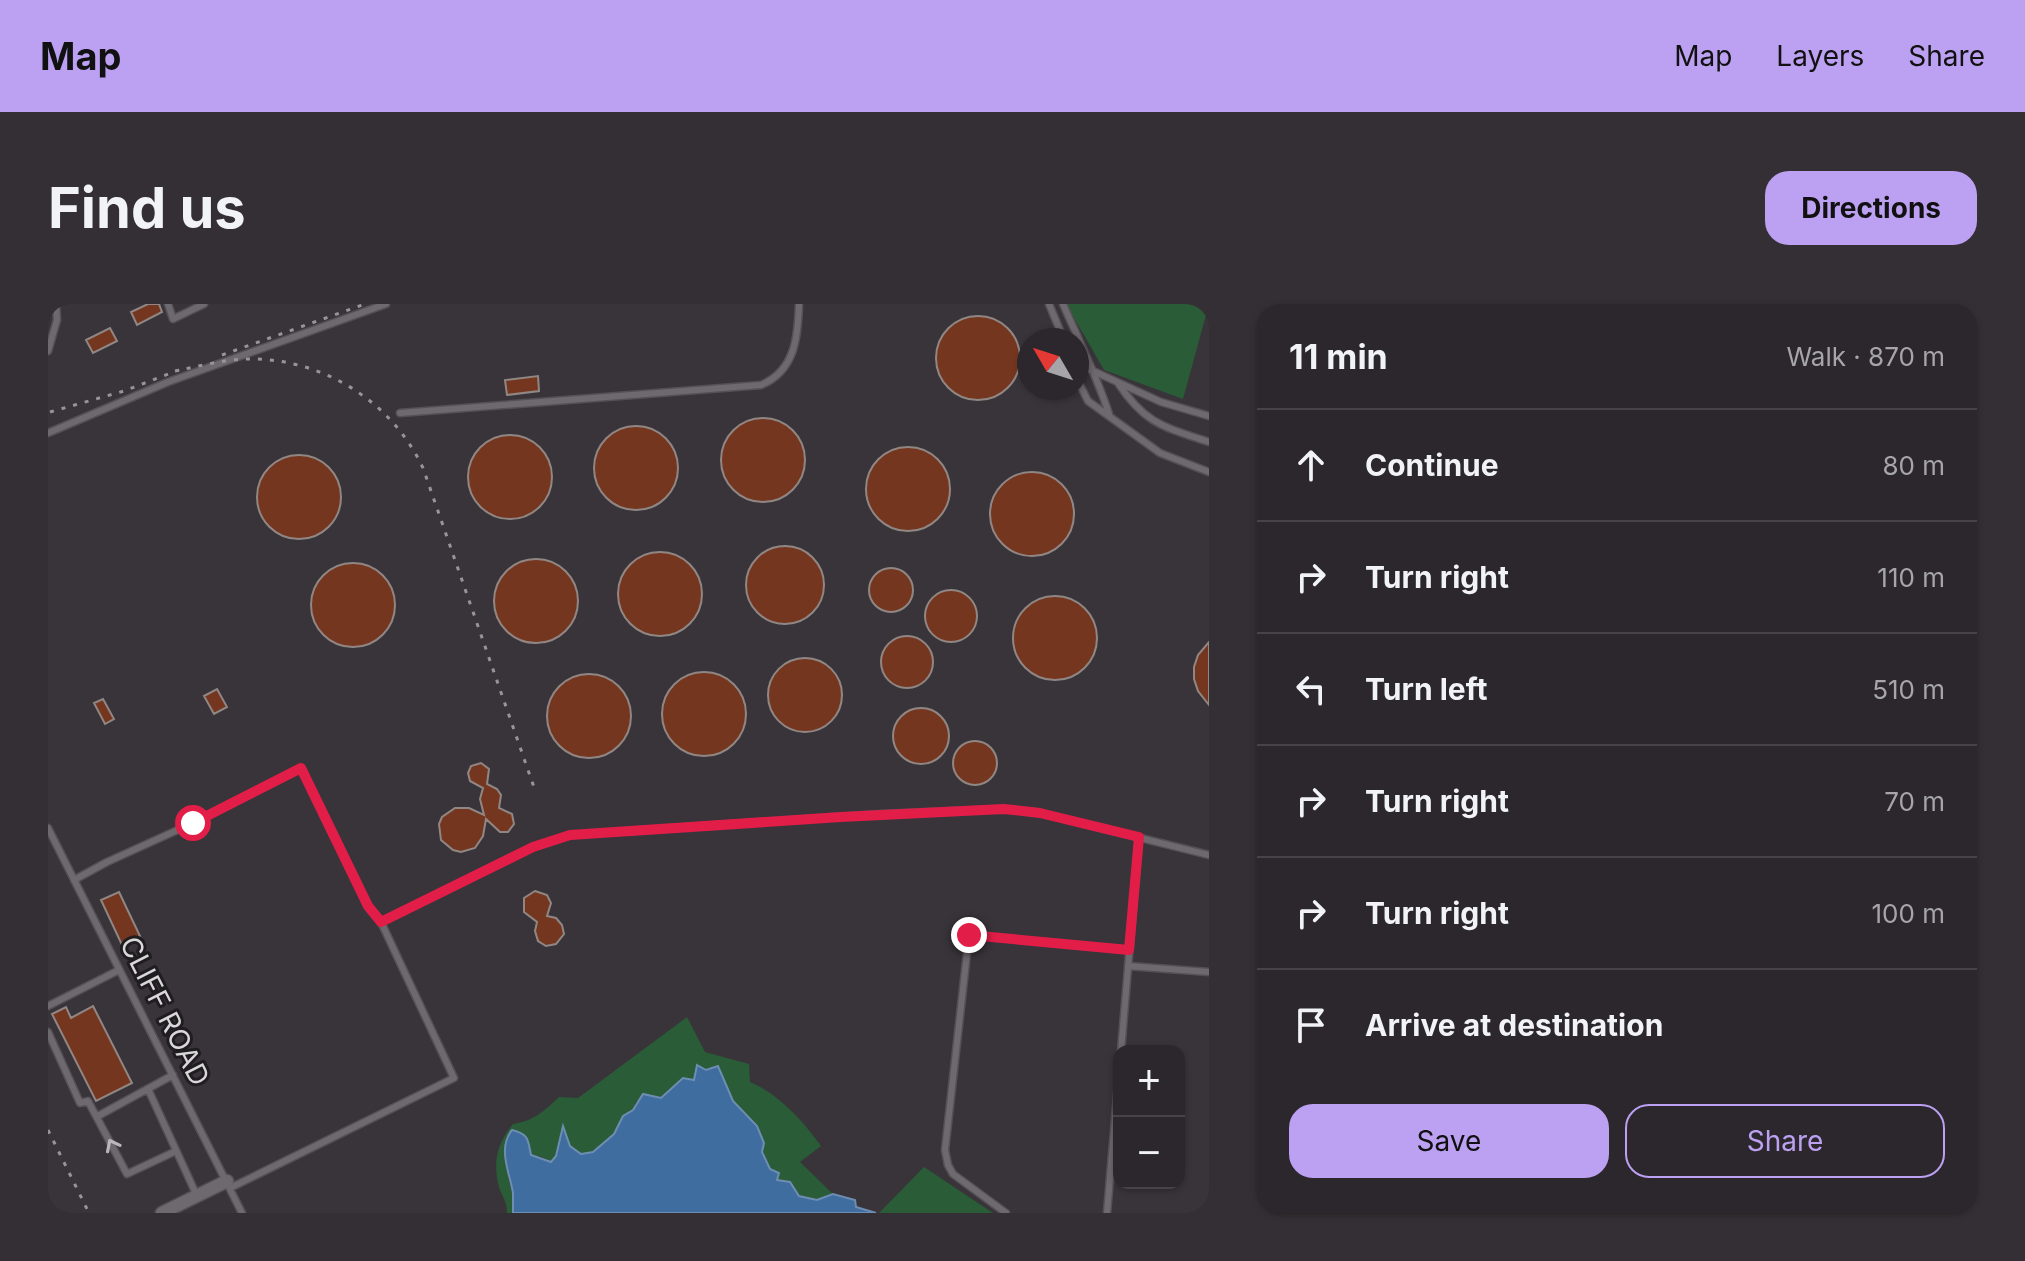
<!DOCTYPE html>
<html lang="en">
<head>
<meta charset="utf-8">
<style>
  :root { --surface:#2b272c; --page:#332f34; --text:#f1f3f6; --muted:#a6a5a9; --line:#474448; --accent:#bca0f2 }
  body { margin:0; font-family:Inter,sans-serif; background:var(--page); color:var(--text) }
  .controls { position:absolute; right:24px; bottom:24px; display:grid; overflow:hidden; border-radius:16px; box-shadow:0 2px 6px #0004 }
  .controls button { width:72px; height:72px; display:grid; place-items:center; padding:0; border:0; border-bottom:2px solid var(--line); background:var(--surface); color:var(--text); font:40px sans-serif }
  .compass { position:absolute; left:969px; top:24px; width:72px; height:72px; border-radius:50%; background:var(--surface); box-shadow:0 2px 6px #0004; rotate:309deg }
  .stop { position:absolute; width:24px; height:24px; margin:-18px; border:6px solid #e11d48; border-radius:50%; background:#fff }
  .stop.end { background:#e11d48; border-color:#fff; box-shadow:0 2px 8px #0008 }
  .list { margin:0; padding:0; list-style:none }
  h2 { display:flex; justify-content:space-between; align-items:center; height:104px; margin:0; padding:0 32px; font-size:34px }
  h2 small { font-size:26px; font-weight:400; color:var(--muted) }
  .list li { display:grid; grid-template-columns:52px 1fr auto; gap:24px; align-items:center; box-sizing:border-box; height:112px; padding:0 32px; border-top:2px solid var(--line) }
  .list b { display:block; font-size:30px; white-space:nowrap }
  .list em { font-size:26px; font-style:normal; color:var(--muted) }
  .actions { display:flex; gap:16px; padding:24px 32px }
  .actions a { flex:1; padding:18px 0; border:2px solid var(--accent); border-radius:24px; text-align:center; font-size:28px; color:var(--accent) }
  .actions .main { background:var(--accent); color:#111 }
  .icon { flex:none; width:44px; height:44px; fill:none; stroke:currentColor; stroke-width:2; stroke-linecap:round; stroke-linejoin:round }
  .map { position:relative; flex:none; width:1161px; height:909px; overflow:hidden; border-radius:24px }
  header { display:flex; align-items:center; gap:48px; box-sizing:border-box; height:112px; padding:0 40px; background:var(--accent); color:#111 }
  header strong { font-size:38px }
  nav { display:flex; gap:44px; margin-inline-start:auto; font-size:28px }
  .intro { display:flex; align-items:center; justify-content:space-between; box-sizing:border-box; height:192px; padding:0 48px }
  h1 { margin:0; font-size:56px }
  .button { padding:20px 36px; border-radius:24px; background:var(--accent); color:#111; font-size:28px; font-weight:700 }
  main { display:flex; gap:48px; padding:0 48px }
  aside { flex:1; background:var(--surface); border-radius:24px; box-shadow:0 2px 6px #0004 }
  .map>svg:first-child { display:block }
  .green { fill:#295c37 }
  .water { fill:#406da0; stroke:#6e8db2; stroke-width:2 }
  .building { fill:#753620; stroke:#908784; stroke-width:2 }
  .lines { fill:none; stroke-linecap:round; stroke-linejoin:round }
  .service-casing { stroke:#555055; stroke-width:9 }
  .minor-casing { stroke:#555055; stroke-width:15 }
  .service { stroke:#6e696f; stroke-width:6 }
  .minor { stroke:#6e696f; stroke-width:12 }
  .rail { stroke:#989599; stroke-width:3; stroke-dasharray:4 8; stroke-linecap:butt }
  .oneway { stroke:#bab6bb }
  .route { stroke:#e11d48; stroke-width:10 }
  .labels { text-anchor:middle; stroke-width:6; stroke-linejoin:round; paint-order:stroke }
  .street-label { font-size:28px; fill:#dad7db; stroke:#1f1d20 }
</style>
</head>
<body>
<header>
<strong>Map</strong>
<nav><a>Map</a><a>Layers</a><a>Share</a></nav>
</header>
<div class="intro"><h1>Find us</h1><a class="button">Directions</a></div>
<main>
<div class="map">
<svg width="1161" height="909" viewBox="0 0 1161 909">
  <rect width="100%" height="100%" fill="#39343a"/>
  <path class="green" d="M 1018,0 L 1161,0 L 1135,95 L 1056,66 Z
    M 639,713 L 657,748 L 701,760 L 702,778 C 731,790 756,818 773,842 L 752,858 L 785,890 L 769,896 L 751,892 L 742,878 L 728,876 L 731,869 L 722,866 L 714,847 L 709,822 L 685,797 L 673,771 L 646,776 L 635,775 L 612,795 L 588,798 L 585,806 L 575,813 L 566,829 L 545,848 L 533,850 L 522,842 L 516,824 L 508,852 L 503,858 L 494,853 L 483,851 L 481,842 L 460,874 L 465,888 L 465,909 L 459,909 C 459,895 452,891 450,879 C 445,856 450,838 465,820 C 486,817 496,807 511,793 L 530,794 Z
    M 876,863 L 945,909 L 831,909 Z"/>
  <path class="water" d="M 649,761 L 658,766 L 670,762 L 685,797 L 709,822 L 716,839 L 714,848 L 722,865 L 731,869 L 729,876 L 742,878 L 751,892 L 769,896 L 785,890 L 807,896 L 808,903 L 828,909 L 465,909 C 465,903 465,895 465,889 C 462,870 449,844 464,826 C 481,830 480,836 483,851 L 503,858 L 508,852 L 515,822 L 522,842 L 533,850 L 545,848 L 566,830 L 575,812 L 585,806 L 595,790 L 613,794 L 635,774 L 646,776 Z"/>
  <path class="building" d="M 100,0 L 111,0 L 114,8 L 89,21 L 83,8 Z
    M888 54a42 42 0 1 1 84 0a42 42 0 1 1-84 0Z
    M 62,24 L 69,37 L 45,49 L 38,36 Z
    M 490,72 L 491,87 L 459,91 L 457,76 Z
    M673 156a42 42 0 1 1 84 0a42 42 0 1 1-84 0Z
    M546 164a42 42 0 1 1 84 0a42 42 0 1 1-84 0Z
    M420 173a42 42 0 1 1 84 0a42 42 0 1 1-84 0Z
    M818 185a42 42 0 1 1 84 0a42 42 0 1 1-84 0Z
    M209 193a42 42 0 1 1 84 0a42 42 0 1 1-84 0Z
    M942 210a42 42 0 1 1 84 0a42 42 0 1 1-84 0Z
    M698 281a39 39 0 1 1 78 0a39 39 0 1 1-78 0Z
    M570 290a42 42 0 1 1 84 0a42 42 0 1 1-84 0Z
    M446 297a42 42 0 1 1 84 0a42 42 0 1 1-84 0Z
    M263 301a42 42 0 1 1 84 0a42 42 0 1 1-84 0Z
    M821 286a22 22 0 1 1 44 0a22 22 0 1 1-44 0Z
    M877 312a26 26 0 1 1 52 0a26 26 0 1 1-52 0Z
    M965 334a42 42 0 1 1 84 0a42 42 0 1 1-84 0Z
    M833 358a26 26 0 1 1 52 0a26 26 0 1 1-52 0Z
    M 1161,338 L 1161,401 L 1150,387 L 1146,375 L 1146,363 L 1150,351 Z
    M720 391a37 37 0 1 1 74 0a37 37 0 1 1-74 0Z
    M614 410a42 42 0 1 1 84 0a42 42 0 1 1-84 0Z
    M499 412a42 42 0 1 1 84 0a42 42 0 1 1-84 0Z
    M 169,385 L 179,403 L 166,410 L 156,392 Z
    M 55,395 L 66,415 L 57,420 L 46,399 Z
    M845 432a28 28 0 1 1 56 0a28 28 0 1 1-56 0Z
    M905 459a22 22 0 1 1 44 0a22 22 0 1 1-44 0Z
    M 433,459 L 441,465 L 439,480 L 449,485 L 453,491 L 451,504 L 464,510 L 466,520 L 460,528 L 452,528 L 438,515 L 435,532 L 427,544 L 413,548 L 405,546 L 393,536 L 391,520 L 394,513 L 407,504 L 421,504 L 436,511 L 432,495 L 435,484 L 422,477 L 420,469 L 423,462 Z
    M 487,587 L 499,591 L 503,599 L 499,612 L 508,614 L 514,621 L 516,630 L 508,640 L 498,642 L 490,637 L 487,627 L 489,618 L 476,608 L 476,594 Z
    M 71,588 L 92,632 L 74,641 L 53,596 Z
    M 45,702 L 84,779 L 48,797 L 4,710 L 18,703 L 23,714 Z"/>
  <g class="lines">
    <g class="service-casing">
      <path id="service" d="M 120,0 L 125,15 L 156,0
        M 1001,0 L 1016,36
        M 1015,0 C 1031,37 1049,72 1061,110
        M 0,47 L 9,16 L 8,0
        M 1043,66 L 1113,98 L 1161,112
        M 1029,75 L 1040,97 L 1112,149 L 1161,168
        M 1070,79 C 1097,120 1116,123 1161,138
        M 352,109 L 713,81 C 747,67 750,33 751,0
        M 0,129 L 120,78 L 338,0
        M 0,524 L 194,909
        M 26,576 L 59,558 L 145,519 L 253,464 L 320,602 L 333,618
        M 1080,662 L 1161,668
        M 0,702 L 71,666
        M 0,728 L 32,799 L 40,797 L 79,870 L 128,847
        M 1073,747 L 1091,533
        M 100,785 L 149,892
        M 50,812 L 125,771
        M 182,884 L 406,774 L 333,618 L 485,543 L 522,531 L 834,510 L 956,505 L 992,509 L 1161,551
        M 0,907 L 1,909
        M 958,909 L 905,870 L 900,861 L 897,846 L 921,631 L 1081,646
        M 1059,909 L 1071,768"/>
    </g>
    <g class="minor-casing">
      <path id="minor" d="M 114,909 L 179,877"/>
    </g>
    <use href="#service" class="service"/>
    <use href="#minor" class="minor"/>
    <path class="rail" d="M 174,51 L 317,0
      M 127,67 C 153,62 180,54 207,55 C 280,57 345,100 375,164 L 488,489
      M 2,108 L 76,87 L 136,64
      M 0,826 L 41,909"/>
  </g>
  <defs><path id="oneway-chevron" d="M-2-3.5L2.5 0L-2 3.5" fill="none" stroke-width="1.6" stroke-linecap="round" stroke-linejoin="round" transform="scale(2)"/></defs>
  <use class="oneway" href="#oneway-chevron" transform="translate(64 841) rotate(-117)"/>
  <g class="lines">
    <path class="route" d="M 145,519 L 253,464 L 320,602 L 333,618 L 485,543 L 522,531 L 793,513 L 956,505 L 992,509 L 1091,533 L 1081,646 L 921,631"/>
  </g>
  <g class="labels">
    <g class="street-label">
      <text transform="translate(117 707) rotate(63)" y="10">CLIFF ROAD</text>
    </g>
  </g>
</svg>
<div class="controls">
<button>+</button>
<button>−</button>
</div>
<svg class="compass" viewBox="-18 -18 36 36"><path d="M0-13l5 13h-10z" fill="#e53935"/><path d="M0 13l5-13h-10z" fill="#a6a5a9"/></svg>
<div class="stop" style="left:145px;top:519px"></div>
<div class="stop end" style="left:921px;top:631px"></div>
</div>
<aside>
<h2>11 min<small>Walk · 870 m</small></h2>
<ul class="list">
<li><svg class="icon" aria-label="ahead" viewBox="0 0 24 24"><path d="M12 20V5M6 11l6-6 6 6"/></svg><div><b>Continue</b></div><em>80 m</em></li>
<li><svg class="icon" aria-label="right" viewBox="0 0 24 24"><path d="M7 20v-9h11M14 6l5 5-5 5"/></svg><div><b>Turn right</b></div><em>110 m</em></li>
<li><svg class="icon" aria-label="left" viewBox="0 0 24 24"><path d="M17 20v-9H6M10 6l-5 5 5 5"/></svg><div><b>Turn left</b></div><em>510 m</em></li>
<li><svg class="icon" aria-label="right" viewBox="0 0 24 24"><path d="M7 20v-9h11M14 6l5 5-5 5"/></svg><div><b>Turn right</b></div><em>70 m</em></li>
<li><svg class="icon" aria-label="right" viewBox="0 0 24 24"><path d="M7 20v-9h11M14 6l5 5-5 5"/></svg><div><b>Turn right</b></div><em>100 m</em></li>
<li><svg class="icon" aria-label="arrive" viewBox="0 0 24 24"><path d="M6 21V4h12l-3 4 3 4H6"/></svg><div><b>Arrive at destination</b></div></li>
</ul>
<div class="actions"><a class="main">Save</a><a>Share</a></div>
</aside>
</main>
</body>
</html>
